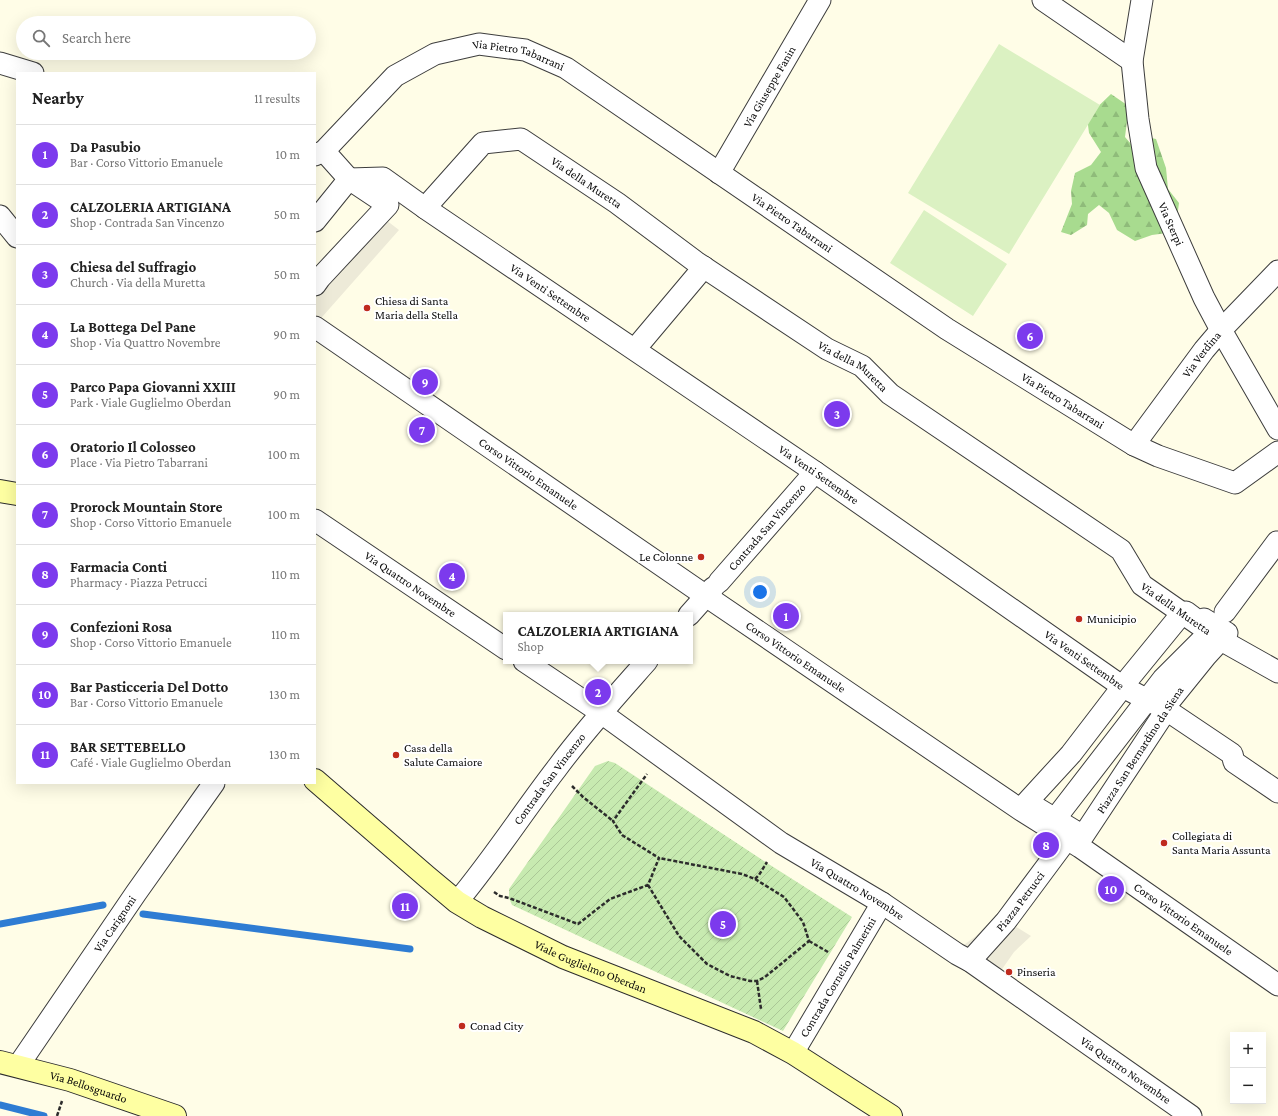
<!DOCTYPE html>
<html lang="en">
<head>
<meta charset="utf-8">
<style>
  :root { --surface:#fff; --page:#f6f6f6; --text:#222; --muted:#767676; --line:#e0e0e0; --accent:#7c3aed }
  body { margin:0; font-family:"Crimson Pro",serif; background:var(--page); color:var(--text) }
  .controls { position:absolute; right:12px; bottom:12px; display:grid; overflow:hidden; border-radius:0px; box-shadow:0 4px 16px #0002 }
  .controls button { width:36px; height:36px; display:grid; place-items:center; padding:0; border:0; border-bottom:1px solid var(--line); background:var(--surface); color:var(--text); font:20px sans-serif }
  .you { position:absolute; left:760px; top:592px; width:14px; height:14px; margin:-10px; border:3px solid #fff; border-radius:50%; background:#1a73e8; box-shadow:0 0 0 6px #1a73e833 }
  .badge { display:grid; place-items:center; width:26px; height:26px; border-radius:50%; background:var(--accent); color:#fff; font-size:13px; font-weight:700 }
  .pin { position:absolute; translate:-50% -50%; border:2px solid #fff; box-shadow:0 1px 4px #0006 }
  .popup { position:absolute; left:503px; top:612px; width:190px; height:52px; box-sizing:border-box; display:grid; place-content:center; border-radius:0px; background:var(--surface); filter:drop-shadow(0 1px 3px #0005); font-size:13px; white-space:nowrap; color:var(--muted) }
  .popup b { font-size:15px; color:var(--text) }
  .popup::after { content:''; position:absolute; left:50%; top:100%; margin-left:-8px; border:8px solid transparent; border-top-color:var(--surface) }
  .list { margin:0; padding:0; list-style:none }
  h2 { display:flex; justify-content:space-between; align-items:center; height:52px; margin:0; padding:0 16px; font-size:17px }
  h2 small { font-size:13px; font-weight:400; color:var(--muted) }
  .list li { display:grid; grid-template-columns:26px 1fr auto; gap:12px; align-items:center; box-sizing:border-box; height:60px; padding:0 16px; border-top:1px solid var(--line) }
  .list b { display:block; font-size:15px; white-space:nowrap }
  .list p { margin:0; font-size:13px; white-space:nowrap; color:var(--muted) }
  .list em { font-size:13px; font-style:normal; color:var(--muted) }
  .icon { flex:none; width:22px; height:22px; fill:none; stroke:currentColor; stroke-width:2; stroke-linecap:round; stroke-linejoin:round }
  .map { position:relative; flex:none; width:1278px; height:1116px; overflow:hidden }
  .search { position:absolute; background:var(--surface); box-shadow:0 4px 16px #0002; left:16px; top:16px; width:300px; height:44px; display:flex; align-items:center; gap:10px; box-sizing:border-box; padding:0 14px; border-radius:22px; color:var(--muted); font-size:15px }
  .panel { position:absolute; background:var(--surface); box-shadow:0 4px 16px #0002; left:16px; top:72px; width:300px; height:712px; border-radius:0px }
  .map>svg:first-child { display:block }
  .forest { fill:url(#forest-firs) }
  .garden { fill:url(#garden-furrows) }
  .pitch { fill:#dbf1c2 }
  .plaza { fill:#edead8 }
  .lines { fill:none; stroke-linecap:round; stroke-linejoin:round }
  .stream { stroke:#2e7cd3; stroke-width:7 }
  .street-casing { stroke:#3d3d3d; stroke-width:23 }
  .secondary-casing { stroke:#2c2c2c; stroke-width:24 }
  .path { stroke:#2c2c2c; stroke-width:2.5; stroke-dasharray:4 2; stroke-linecap:butt }
  .street { stroke:#fff; stroke-width:21 }
  .secondary { stroke:#feffa2; stroke-width:22 }
  .poi-dot { fill:#bf2a1e; stroke:#fff; stroke-width:1.5 }
  .labels { text-anchor:middle; stroke-width:4; stroke-linejoin:round; paint-order:stroke }
  .street-label { font-size:12px; fill:#0a0a0a; stroke:#fff }
  .poi-label { font-size:12px; fill:#0a0a0a; stroke:#fff; text-anchor:start }
</style>
</head>
<body>
<div class="map">
<svg width="1278" height="1116" viewBox="0 0 1278 1116">
  <defs>
    <pattern id="forest-firs" width="22" height="20" patternUnits="userSpaceOnUse"><rect width="22" height="20" fill="#a8db8f"/><path d="M5 1l3.5 6h-7zM16 11l3.5 6h-7z" fill="#8fbb7a"/></pattern>
    <pattern id="garden-furrows" width="10" height="10" patternUnits="userSpaceOnUse"><rect width="10" height="10" fill="#c7eab0"/><path d="M-1 1l2-2M0 10L10 0M9 11l2-2" fill="none" stroke="#aac796"/></pattern>
  </defs>
  <rect width="100%" height="100%" fill="#fffde7"/>
  <path class="forest" d="M 1111,94 L 1127,105 L 1127,121 L 1125,137 L 1131,144 L 1142,136 L 1156,139 L 1166,168 L 1168,189 L 1179,203 L 1177,218 L 1167,233 L 1152,235 L 1135,241 L 1117,230 L 1109,213 L 1099,205 L 1088,214 L 1087,225 L 1071,235 L 1061,232 L 1072,204 L 1071,191 L 1075,173 L 1091,165 L 1101,152 L 1089,133 L 1087,117 Z"/>
  <path class="garden" d="M 608,761 L 615,763 L 767,863 L 852,917 L 783,1031 L 512,905 L 509,898 L 509,889 L 595,766 Z"/>
  <path class="pitch" d="M 999,44 L 1100,105 L 1009,254 L 908,193 Z
    M 924,210 L 1007,264 L 973,316 L 890,263 Z"/>
  <path class="plaza" d="M 373,210 L 399,230 L 315,325 L 315,276 Z
    M 997,915 L 1031,936 L 1014,952 L 998,975 L 961,947 L 976,936 Z"/>
  <g class="lines">
    <path class="stream" d="M 143,914 L 410,949
      M 0,924 L 103,905
      M 0,1105 L 44,1116"/>
    <g class="street-casing">
      <g id="street">
        <path d="M 1043,0 L 1132,61"/>
        <path id="s1" d="M 1142,0 L 1132,61 L 1138,119 L 1146,168 L 1204,298 L 1221,330 L 1278,429"/>
        <path d="M 0,63 L 33,73"/>
        <path id="s2" d="M 315,155 L 324,151 L 395,76 L 435,54 L 479,44 L 525,50 L 566,68 L 947,329 L 1134,445 L 1158,456 L 1235,483 L 1278,452"/>
        <path id="s3" d="M 719,173 L 820,0"/>
        <path id="s4" d="M 349,179 L 383,178 L 425,208 L 815,472 L 1123,687 L 1165,709 L 1232,754 L 1234,762 L 1278,792"/>
        <path id="s5" d="M 425,208 L 483,143 L 521,139 L 617,203 L 696,262 L 827,349 L 862,366 L 890,394 L 1121,550 L 1142,585 L 1221,640 L 1278,672"/>
        <path d="M 0,216 L 17,237"/>
        <path d="M 315,221 L 349,179"/>
        <path d="M 315,285 L 320,278 L 388,205 L 349,179 L 324,151"/>
        <path id="s6" d="M 315,327 L 706,596 L 1021,810 L 1080,847 L 1278,985"/>
        <path d="M 635,349 L 704,267"/>
        <path id="s7" d="M 1134,445 L 1204,350 L 1221,330 L 1278,271"/>
        <path id="s8" d="M 315,520 L 506,649"/>
        <path id="s9" d="M 719,582 L 815,472"/>
        <path d="M 1186,612 L 1202,624 L 1204,619 L 1227,633 L 1206,656 L 1168,703 L 1163,715 L 1083,836 L 1027,802 L 1071,754 L 1130,677 L 1179,617 L 1184,615 Z"/>
        <path d="M 1225,612 L 1277,542 L 1278,544"/>
        <path d="M 689,615 L 713,588"/>
        <path id="s10" d="M 524,661 L 600,712 L 781,843 L 882,903 L 957,954 L 970,961 L 1191,1116"/>
        <path d="M 1048,826 L 1055,819 L 1163,679 L 1211,631"/>
        <path id="s11" d="M 457,902 C 493,859 523,812 557,768 C 585,730 616,696 647,661"/>
        <path id="s12" d="M 970,961 L 1006,921 L 1067,839"/>
        <path id="s13" d="M 793,1053 L 882,903"/>
        <path id="s14" d="M 18,1066 L 136,893 L 214,783"/>
      </g>
    </g>
    <g class="secondary-casing">
      <g id="secondary">
        <path d="M 0,491 L 17,494"/>
        <path id="s15" d="M 315,780 L 426,876 L 457,902 L 482,917 L 563,957 L 754,1032 L 793,1053 L 891,1116"/>
        <path id="s16" d="M 0,1062 L 70,1080 L 175,1116"/>
      </g>
    </g>
    <path class="path" d="M 572,786 L 583,797 L 613,821
      M 755,879 L 759,875 L 767,862
      M 648,885 L 679,936 L 707,964 L 730,976 L 750,981 L 757,981 L 765,977 L 809,941 L 803,922 L 784,897 L 755,879 L 742,874 L 659,858
      M 494,892 L 500,896 L 509,898 L 578,924 L 610,899 L 648,885 L 659,858 L 622,835 L 613,821 L 647,774
      M 809,941 L 828,952
      M 757,981 L 761,1009
      M 57,1116 L 62,1101"/>
    <use href="#street" class="street"/>
    <use href="#secondary" class="secondary"/>
  </g>
  <g class="poi-dot">
    <circle cx="367" cy="308" r="4"/>
    <circle cx="701" cy="557" r="4"/>
    <circle cx="1079" cy="619" r="4"/>
    <circle cx="396" cy="755" r="4"/>
    <circle cx="1164" cy="843" r="4"/>
    <circle cx="1009" cy="972" r="4"/>
    <circle cx="462" cy="1026" r="4"/>
  </g>
  <g class="labels">
    <g class="street-label">
      <text dy="4" stroke="none"><textPath href="#s2" startOffset="245">Via Pietro Tabarrani</textPath></text>
      <text dy="4" stroke="none"><textPath href="#s3" startOffset="100">Via Giuseppe Fanin</textPath></text>
      <text dy="4" stroke="none"><textPath href="#s5" startOffset="204">Via della Muretta</textPath></text>
      <text dy="4" stroke="none"><textPath href="#s2" startOffset="569">Via Pietro Tabarrani</textPath></text>
      <text dy="4" stroke="none"><textPath href="#s1" startOffset="231">Via Sterpi</textPath></text>
      <text dy="4" stroke="none"><textPath href="#s4" startOffset="237">Via Venti Settembre</textPath></text>
      <text dy="4" stroke="none"><textPath href="#s7" startOffset="113">Via Verdina</textPath></text>
      <text dy="4" stroke="none"><textPath href="#s5" startOffset="528">Via della Muretta</textPath></text>
      <text dy="4" stroke="none"><textPath href="#s2" startOffset="893">Via Pietro Tabarrani</textPath></text>
      <text dy="4" stroke="none"><textPath href="#s6" startOffset="259">Corso Vittorio Emanuele</textPath></text>
      <text dy="4" stroke="none"><textPath href="#s4" startOffset="561">Via Venti Settembre</textPath></text>
      <text dy="4" stroke="none"><textPath href="#s9" startOffset="73">Contrada San Vincenzo</textPath></text>
      <text dy="4" stroke="none"><textPath href="#s8" startOffset="115">Via Quattro Novembre</textPath></text>
      <text dy="4" stroke="none"><textPath href="#s5" startOffset="936">Via della Muretta</textPath></text>
      <text dy="4" stroke="none"><textPath href="#s6" startOffset="583">Corso Vittorio Emanuele</textPath></text>
      <text dy="4" stroke="none"><textPath href="#s4" startOffset="885">Via Venti Settembre</textPath></text>
      <text transform="translate(1140 750) rotate(-57)" y="4">Piazza San Bernardino da Siena</text>
      <text dy="4" stroke="none"><textPath href="#s11" startOffset="154">Contrada San Vincenzo</textPath></text>
      <text dy="4" stroke="none"><textPath href="#s10" startOffset="404">Via Quattro Novembre</textPath></text>
      <text dy="4" stroke="none"><textPath href="#s12" startOffset="78">Piazza Petrucci</textPath></text>
      <text dy="4" stroke="none"><textPath href="#s6" startOffset="1051">Corso Vittorio Emanuele</textPath></text>
      <text dy="4" stroke="none"><textPath href="#s14" startOffset="172">Via Carignoni</textPath></text>
      <text dy="4" stroke="none"><textPath href="#s15" startOffset="336">Viale Guglielmo Oberdan</textPath></text>
      <text dy="4" stroke="none"><textPath href="#s13" startOffset="88">Contrada Cornelio Palmerini</textPath></text>
      <text dy="4" stroke="none"><textPath href="#s10" startOffset="728">Via Quattro Novembre</textPath></text>
      <text dy="4" stroke="none"><textPath href="#s16" startOffset="92">Via Bellosguardo</textPath></text>
    </g>
    <g class="poi-label">
      <text x="375" y="305">Chiesa di Santa<tspan x="375" dy="14">Maria della Stella</tspan></text>
      <text x="693" y="561" text-anchor="end">Le Colonne</text>
      <text x="1087" y="623">Municipio</text>
      <text x="404" y="752">Casa della<tspan x="404" dy="14">Salute Camaiore</tspan></text>
      <text x="1172" y="840">Collegiata di<tspan x="1172" dy="14">Santa Maria Assunta</tspan></text>
      <text x="1017" y="976">Pinseria</text>
      <text x="470" y="1030">Conad City</text>
    </g>
  </g>
</svg>
<div class="controls">
<button>+</button>
<button>−</button>
</div>
<div class="you"></div>
<div class="pin badge" style="left:786px;top:616px">1</div>
<div class="pin badge" style="left:598px;top:692px">2</div>
<div class="popup"><b>CALZOLERIA ARTIGIANA</b>Shop</div>
<div class="pin badge" style="left:837px;top:414px">3</div>
<div class="pin badge" style="left:452px;top:576px">4</div>
<div class="pin badge" style="left:723px;top:924px">5</div>
<div class="pin badge" style="left:1030px;top:336px">6</div>
<div class="pin badge" style="left:422px;top:430px">7</div>
<div class="pin badge" style="left:1046px;top:845px">8</div>
<div class="pin badge" style="left:425px;top:382px">9</div>
<div class="pin badge" style="left:1111px;top:889px">10</div>
<div class="pin badge" style="left:405px;top:906px">11</div>
<div class="search"><svg class="icon" aria-label="search" viewBox="0 0 24 24"><circle cx="10" cy="10" r="6"/><path d="M15 15l6 6"/></svg>Search here</div>
<section class="panel">
<h2>Nearby<small>11 results</small></h2>
<ul class="list">
<li><span class="badge">1</span><div><b>Da Pasubio</b><p>Bar · Corso Vittorio Emanuele</p></div><em>10 m</em></li>
<li><span class="badge">2</span><div><b>CALZOLERIA ARTIGIANA</b><p>Shop · Contrada San Vincenzo</p></div><em>50 m</em></li>
<li><span class="badge">3</span><div><b>Chiesa del Suffragio</b><p>Church · Via della Muretta</p></div><em>50 m</em></li>
<li><span class="badge">4</span><div><b>La Bottega Del Pane</b><p>Shop · Via Quattro Novembre</p></div><em>90 m</em></li>
<li><span class="badge">5</span><div><b>Parco Papa Giovanni XXIII</b><p>Park · Viale Guglielmo Oberdan</p></div><em>90 m</em></li>
<li><span class="badge">6</span><div><b>Oratorio Il Colosseo</b><p>Place · Via Pietro Tabarrani</p></div><em>100 m</em></li>
<li><span class="badge">7</span><div><b>Prorock Mountain Store</b><p>Shop · Corso Vittorio Emanuele</p></div><em>100 m</em></li>
<li><span class="badge">8</span><div><b>Farmacia Conti</b><p>Pharmacy · Piazza Petrucci</p></div><em>110 m</em></li>
<li><span class="badge">9</span><div><b>Confezioni Rosa</b><p>Shop · Corso Vittorio Emanuele</p></div><em>110 m</em></li>
<li><span class="badge">10</span><div><b>Bar Pasticceria Del Dotto</b><p>Bar · Corso Vittorio Emanuele</p></div><em>130 m</em></li>
<li><span class="badge">11</span><div><b>BAR SETTEBELLO</b><p>Café · Viale Guglielmo Oberdan</p></div><em>130 m</em></li>
</ul>
</section>
</div>
</body>
</html>
